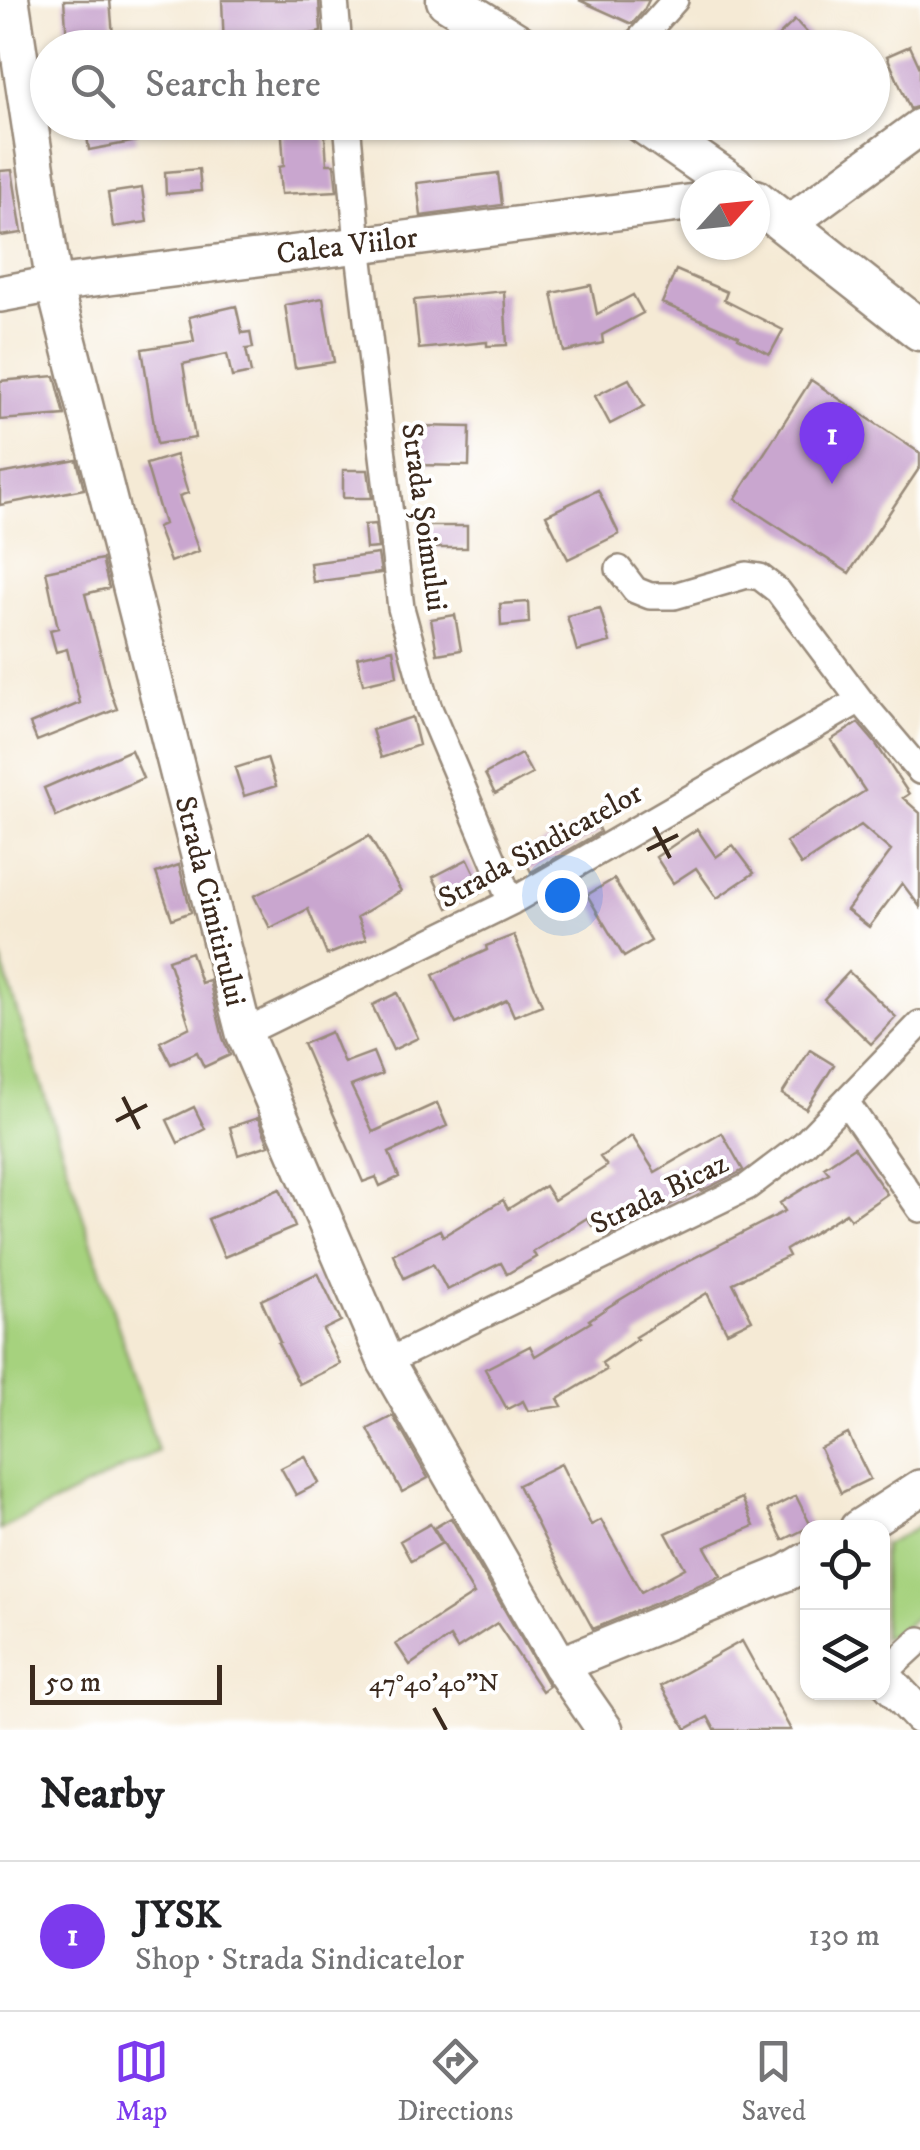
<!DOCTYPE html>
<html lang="en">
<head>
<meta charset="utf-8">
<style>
  :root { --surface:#fff; --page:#f6f6f6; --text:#202124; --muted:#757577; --line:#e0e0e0; --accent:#7c3aed }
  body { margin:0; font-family:"IM FELL DW Pica",serif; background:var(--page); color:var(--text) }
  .controls { position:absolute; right:30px; bottom:30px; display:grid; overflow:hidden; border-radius:20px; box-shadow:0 2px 8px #0004 }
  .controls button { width:90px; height:90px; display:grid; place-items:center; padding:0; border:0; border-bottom:2px solid var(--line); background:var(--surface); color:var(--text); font:50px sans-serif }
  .compass { position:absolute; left:680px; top:170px; width:90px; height:90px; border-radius:50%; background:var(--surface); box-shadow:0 2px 8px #0004; rotate:63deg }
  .scale { position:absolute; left:30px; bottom:25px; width:192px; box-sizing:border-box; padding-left:10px; border:5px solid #3b2a1e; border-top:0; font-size:28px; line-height:35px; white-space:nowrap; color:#3b2a1e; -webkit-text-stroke:8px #fff; paint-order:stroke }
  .you { position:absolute; left:562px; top:895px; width:35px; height:35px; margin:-25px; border:8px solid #fff; border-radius:50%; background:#1a73e8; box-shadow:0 0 0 15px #1a73e833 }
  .badge { display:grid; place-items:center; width:65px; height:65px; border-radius:50%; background:var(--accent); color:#fff; font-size:32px; font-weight:700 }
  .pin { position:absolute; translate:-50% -82px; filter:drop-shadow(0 2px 5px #0008) }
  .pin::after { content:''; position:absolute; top:52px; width:35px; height:30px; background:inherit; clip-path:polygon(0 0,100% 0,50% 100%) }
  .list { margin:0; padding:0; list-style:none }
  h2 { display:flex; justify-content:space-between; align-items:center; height:130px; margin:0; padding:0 40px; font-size:42px }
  h2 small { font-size:32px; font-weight:400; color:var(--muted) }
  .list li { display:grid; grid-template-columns:65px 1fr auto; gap:30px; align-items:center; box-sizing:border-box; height:150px; padding:0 40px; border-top:2px solid var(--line) }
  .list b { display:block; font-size:38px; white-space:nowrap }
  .list p { margin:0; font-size:32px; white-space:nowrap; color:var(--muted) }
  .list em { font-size:32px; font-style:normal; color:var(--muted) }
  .icon { flex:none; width:55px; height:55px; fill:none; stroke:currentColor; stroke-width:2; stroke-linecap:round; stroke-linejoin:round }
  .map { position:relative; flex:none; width:920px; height:1730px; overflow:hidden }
  .search { position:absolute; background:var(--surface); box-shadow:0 2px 8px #0004; left:30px; right:30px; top:30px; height:110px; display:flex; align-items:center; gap:25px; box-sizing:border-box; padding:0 35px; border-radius:55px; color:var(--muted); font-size:38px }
  .sheet { height:280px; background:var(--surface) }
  nav { display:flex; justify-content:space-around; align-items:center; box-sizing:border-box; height:140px; border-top:2px solid var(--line); background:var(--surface); font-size:28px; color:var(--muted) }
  nav a { display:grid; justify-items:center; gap:5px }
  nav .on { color:var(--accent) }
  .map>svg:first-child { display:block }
  .green { fill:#a6d27e; stroke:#707e4e; stroke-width:2.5 }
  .building { fill:#c9a6cf }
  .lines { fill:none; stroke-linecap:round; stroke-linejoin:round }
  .street-casing { stroke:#988a7a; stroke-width:30 }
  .secondary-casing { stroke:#988a7a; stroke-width:40 }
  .primary-casing { stroke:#988a7a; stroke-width:45 }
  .street { stroke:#fff; stroke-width:25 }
  .secondary { stroke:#fff; stroke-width:35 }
  .primary { stroke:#fff; stroke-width:40 }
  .ticks { fill:none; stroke:#3b2a1e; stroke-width:4 }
  .labels { text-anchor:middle; stroke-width:8; stroke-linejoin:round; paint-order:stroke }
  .street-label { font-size:30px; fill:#3b2a1e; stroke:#fff }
  .ticks-label { font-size:25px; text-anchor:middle; fill:#3b2a1e; stroke:#fff; stroke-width:8; stroke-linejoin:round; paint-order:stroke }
</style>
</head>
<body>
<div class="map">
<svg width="920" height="1730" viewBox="0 0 920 1730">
  <rect width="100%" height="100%" fill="#fff"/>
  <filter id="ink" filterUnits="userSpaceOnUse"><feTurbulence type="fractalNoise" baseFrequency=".01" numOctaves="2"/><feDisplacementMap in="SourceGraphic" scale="20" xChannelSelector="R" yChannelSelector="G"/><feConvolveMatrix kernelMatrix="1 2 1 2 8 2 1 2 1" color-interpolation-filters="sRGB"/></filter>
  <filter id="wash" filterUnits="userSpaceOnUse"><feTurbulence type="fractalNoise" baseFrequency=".0048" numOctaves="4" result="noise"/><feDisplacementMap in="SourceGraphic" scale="40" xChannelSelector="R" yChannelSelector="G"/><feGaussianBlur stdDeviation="2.25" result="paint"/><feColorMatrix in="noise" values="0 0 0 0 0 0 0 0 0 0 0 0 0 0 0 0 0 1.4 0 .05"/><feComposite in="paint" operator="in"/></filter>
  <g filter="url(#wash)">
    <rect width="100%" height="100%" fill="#f5ead5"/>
    <path class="green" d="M 0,956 L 158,1451 L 0,1530 Z
      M 920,1526 L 920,1614 L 895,1634 L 883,1638 L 883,1546 Z"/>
    <g id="blocks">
      <path class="building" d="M 64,0 L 110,0 L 113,36 L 67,39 Z
        M 222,0 L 319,0 L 321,32 L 261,44 L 261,48 L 224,48 Z
        M 579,0 L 649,0 L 644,10 L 632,24 Z
        M 795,20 L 811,37 L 800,48 L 766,48 Z
        M 910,46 L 920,68 L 920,106 L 910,109 L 887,56 Z
        M 85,122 L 133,122 L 137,141 L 89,150 Z
        M 281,122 L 324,122 L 327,164 L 334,164 L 337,191 L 281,194 L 279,167 L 284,166 Z
        M 199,169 L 201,191 L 166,194 L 165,172 Z
        M 12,170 L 22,233 L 0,236 L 0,171 Z
        M 498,173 L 502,205 L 421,216 L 417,183 Z
        M 142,188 L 147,222 L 113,227 L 108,193 Z
        M 676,270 L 727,292 L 724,300 L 783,330 L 770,354 L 738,338 L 739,336 L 662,303 Z
        M 591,285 L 597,314 L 633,295 L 643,313 L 602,335 L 603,343 L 564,352 L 552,293 Z
        M 504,291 L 507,345 L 487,346 L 487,342 L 419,349 L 414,300 Z
        M 323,298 L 334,362 L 295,368 L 285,305 Z
        M 236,306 L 242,333 L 250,332 L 253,348 L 246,349 L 251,373 L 232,377 L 227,354 L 183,364 L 195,438 L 157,444 L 142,349 L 194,341 L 189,317 Z
        M 55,376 L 65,415 L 0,420 L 0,381 Z
        M 629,379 L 644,406 L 610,424 L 595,396 Z
        M 811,380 L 920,453 L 920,467 L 849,573 L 735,499 Z
        M 417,426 L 470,427 L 469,466 L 416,465 Z
        M 176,455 L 188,493 L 179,496 L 199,551 L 170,562 L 157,527 L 164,524 L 146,464 Z
        M 77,460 L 84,489 L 0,505 L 0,474 Z
        M 343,470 L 368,470 L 372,498 L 343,498 Z
        M 598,490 L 619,534 L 568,559 L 546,515 Z
        M 375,524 L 378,548 L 366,549 L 364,525 Z
        M 425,526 L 467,526 L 467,548 L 425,548 Z
        M 378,554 L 381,573 L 313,582 L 310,563 Z
        M 102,559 L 109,588 L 85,594 L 110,690 L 117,709 L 37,741 L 30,724 L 80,703 L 67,649 L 56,652 L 50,630 L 58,628 L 46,571 Z
        M 528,602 L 529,623 L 501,626 L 500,604 Z
        M 600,608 L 610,642 L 577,651 L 567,616 Z
        M 455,615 L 461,650 L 437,654 L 431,619 Z
        M 393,649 L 397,676 L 363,684 L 357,657 Z
        M 412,717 L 419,745 L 381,758 L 372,730 Z
        M 858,723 L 876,744 L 909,794 L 903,798 L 920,813 L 920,907 L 902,883 L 869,927 L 847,910 L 891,851 L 861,825 L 801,865 L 786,842 L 865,791 L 831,740 Z
        M 131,750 L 143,778 L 56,817 L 44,788 Z
        M 521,754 L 532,774 L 495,794 L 485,774 Z
        M 267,758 L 276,786 L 244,796 L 235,768 Z
        M 594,819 L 600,832 L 531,872 L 522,854 Z
        M 697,829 L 716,857 L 733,845 L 754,873 L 717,898 L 696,868 L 673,883 L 656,857 Z
        M 369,836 L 401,891 L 357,917 L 366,939 L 327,955 L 308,909 L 270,928 L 254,896 L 323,862 Z
        M 468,859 L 483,891 L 448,908 L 433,877 Z
        M 179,865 L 191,912 L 172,919 L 156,873 Z
        M 614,879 L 651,941 L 624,957 L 587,895 Z
        M 514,935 L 542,1005 L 514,1016 L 507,1000 L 456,1024 L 433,975 L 487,950 L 486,946 Z
        M 191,952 L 201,983 L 209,980 L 223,1038 L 230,1055 L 204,1067 L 197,1052 L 171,1064 L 160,1042 L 190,1027 L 168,960 Z
        M 849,972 L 896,1017 L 871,1044 L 824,999 Z
        M 397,993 L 418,1038 L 393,1050 L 372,1005 Z
        M 331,1032 L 344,1063 L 373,1052 L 382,1074 L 351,1086 L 373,1132 L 437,1103 L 447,1126 L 389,1153 L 399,1177 L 380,1186 L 376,1177 L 363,1182 L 303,1044 Z
        M 810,1050 L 834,1065 L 806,1109 L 782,1094 Z
        M 194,1107 L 205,1129 L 178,1143 L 167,1120 Z
        M 258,1118 L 269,1145 L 238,1155 L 230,1127 Z
        M 722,1133 L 743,1170 L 738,1173 L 701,1191 L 700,1189 L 642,1220 L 640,1217 L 609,1236 L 599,1221 L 592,1226 L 587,1218 L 533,1252 L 536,1257 L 507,1274 L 501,1263 L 447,1290 L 433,1264 L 404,1278 L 393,1254 L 440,1230 L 443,1236 L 503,1200 L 508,1209 L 545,1186 L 554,1200 L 607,1166 L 600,1157 L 632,1136 L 655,1172 Z
        M 854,1147 L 887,1194 L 851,1219 L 846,1213 L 786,1250 L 789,1256 L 733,1283 L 752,1320 L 727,1332 L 707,1293 L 635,1337 L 637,1339 L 602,1363 L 606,1370 L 558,1399 L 562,1406 L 528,1411 L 523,1401 L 507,1409 L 485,1369 L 530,1346 L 535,1356 L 591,1322 L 589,1320 L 608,1307 L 661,1275 L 785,1211 L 780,1203 L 829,1173 L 824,1167 Z
        M 280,1189 L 295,1227 L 224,1257 L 208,1219 Z
        M 318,1273 L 341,1321 L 323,1330 L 340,1364 L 299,1384 L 278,1343 L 280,1342 L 261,1300 Z
        M 393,1416 L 428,1478 L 402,1492 L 368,1429 Z
        M 848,1434 L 870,1479 L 841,1493 L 820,1448 Z
        M 305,1456 L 319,1483 L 296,1495 L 281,1468 Z
        M 561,1464 L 591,1525 L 601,1520 L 641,1592 L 685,1568 L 666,1533 L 742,1498 L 754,1526 L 705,1547 L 721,1576 L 593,1629 L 550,1550 L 518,1485 Z
        M 796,1496 L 811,1526 L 783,1540 L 768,1510 Z
        M 451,1518 L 549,1686 L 542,1691 L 497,1623 L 457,1649 L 450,1637 L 410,1665 L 396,1644 L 474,1594 L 434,1528 Z
        M 430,1524 L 442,1543 L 411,1561 L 400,1541 Z
        M 742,1641 L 791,1730 L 715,1730 L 708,1717 L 686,1729 L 661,1686 Z"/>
    </g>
  </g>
  <g filter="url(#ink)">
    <use href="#blocks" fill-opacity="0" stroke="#988a7a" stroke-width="2.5"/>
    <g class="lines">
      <g class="street-casing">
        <path id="street" d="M 335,0 L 339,48
          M 632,48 L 675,0
          M 347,122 L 358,244 L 401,608 L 428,706 L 511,902
          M 619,569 L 635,590 L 650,596 L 674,596 L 747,575 L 760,577 L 778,591 L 860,700 L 920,771
          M 244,1033 L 511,902 L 860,700
          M 846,1102 L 920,1209
          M 386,1362 L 747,1187 L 804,1144 L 920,1024
          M 882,1675 L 920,1640"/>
      </g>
      <g class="secondary-casing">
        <path id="secondary" d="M 11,0 L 54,284 L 244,1033 L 386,1362 L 560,1665 L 605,1730
          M 788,224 L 920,127
          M 0,294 L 54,284 L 695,202
          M 858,1528 L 920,1488
          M 560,1665 L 788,1572 L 808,1560
          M 882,1675 L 920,1716"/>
      </g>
      <g class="primary-casing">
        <path id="primary" d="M 447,0 L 524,48
          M 642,122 L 733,185
          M 755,200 L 920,330"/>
      </g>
      <use href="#street" class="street"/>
      <use href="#secondary" class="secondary"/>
      <use href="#primary" class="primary"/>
    </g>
  </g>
  <path class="ticks" d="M 654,827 L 670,858M 647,850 L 678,835M 123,1097 L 139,1129M 116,1121 L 147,1105M 434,1708 L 446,1730"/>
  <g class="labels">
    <g class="street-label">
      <text transform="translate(347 245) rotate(-7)" y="10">Calea Viilor</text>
      <text transform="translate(425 517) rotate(82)" y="10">Strada Șoimului</text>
      <text transform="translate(540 845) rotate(-29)" y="10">Strada Sindicatelor</text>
      <text transform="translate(211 901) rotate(76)" y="10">Strada Cimitirului</text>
      <text transform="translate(659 1193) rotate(-26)" y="10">Strada Bicaz</text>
    </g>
  </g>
  <g class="ticks-label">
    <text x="434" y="1691">47°40'40"N</text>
  </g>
</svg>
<div class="controls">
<button><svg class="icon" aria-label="locate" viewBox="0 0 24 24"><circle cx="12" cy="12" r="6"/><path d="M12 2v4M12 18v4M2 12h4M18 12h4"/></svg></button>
<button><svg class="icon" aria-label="layers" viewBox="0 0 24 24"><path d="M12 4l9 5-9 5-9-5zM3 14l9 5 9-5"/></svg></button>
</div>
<svg class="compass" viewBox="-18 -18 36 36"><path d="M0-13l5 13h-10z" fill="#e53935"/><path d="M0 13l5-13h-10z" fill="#757577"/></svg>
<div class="scale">50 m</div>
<div class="you"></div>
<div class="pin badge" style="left:832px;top:484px">1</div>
<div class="search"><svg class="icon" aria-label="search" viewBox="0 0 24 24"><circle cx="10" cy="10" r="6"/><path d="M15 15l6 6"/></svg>Search here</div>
</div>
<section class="sheet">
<h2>Nearby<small></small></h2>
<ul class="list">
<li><span class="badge">1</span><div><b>JYSK</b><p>Shop · Strada Sindicatelor</p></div><em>130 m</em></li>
</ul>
</section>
<nav>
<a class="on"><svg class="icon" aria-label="map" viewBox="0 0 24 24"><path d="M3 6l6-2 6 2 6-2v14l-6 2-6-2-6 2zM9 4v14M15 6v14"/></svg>Map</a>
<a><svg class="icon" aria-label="directions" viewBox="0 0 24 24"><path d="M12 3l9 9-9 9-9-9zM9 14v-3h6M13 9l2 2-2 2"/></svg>Directions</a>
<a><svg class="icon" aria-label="saved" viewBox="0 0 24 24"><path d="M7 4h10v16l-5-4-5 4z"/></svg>Saved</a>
</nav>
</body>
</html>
